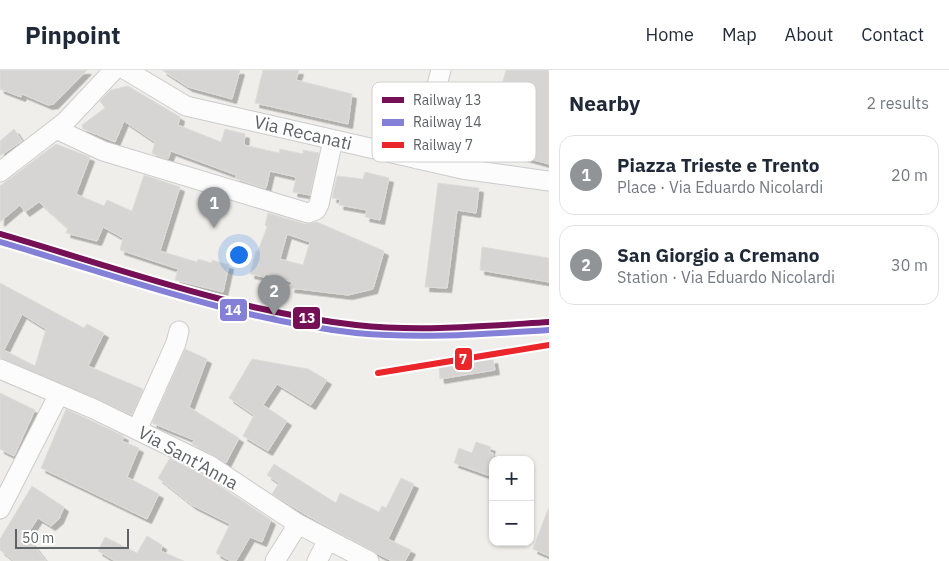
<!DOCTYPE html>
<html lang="en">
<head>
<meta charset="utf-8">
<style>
  :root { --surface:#fff; --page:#f2f2f3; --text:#1f2937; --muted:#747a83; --line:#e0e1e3; --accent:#919496 }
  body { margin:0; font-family:"IBM Plex Sans",sans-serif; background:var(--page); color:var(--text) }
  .controls { position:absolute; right:15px; bottom:15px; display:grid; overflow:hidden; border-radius:10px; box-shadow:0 1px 4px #0004 }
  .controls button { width:45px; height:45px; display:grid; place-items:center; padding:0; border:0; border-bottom:1px solid var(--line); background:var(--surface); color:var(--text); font:25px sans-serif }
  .scale { position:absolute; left:15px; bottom:12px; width:114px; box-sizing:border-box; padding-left:5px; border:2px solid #5f6368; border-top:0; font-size:14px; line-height:18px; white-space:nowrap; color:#5f6368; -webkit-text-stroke:4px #fff; paint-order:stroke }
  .you { position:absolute; left:238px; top:184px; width:18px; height:18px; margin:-12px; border:4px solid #fff; border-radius:50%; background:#1a73e8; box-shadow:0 0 0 8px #1a73e833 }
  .badge { display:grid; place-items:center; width:32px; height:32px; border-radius:50%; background:var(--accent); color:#fff; font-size:16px; font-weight:700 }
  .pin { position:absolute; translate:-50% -41px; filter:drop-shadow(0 1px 2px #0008) }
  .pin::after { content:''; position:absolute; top:26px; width:18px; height:15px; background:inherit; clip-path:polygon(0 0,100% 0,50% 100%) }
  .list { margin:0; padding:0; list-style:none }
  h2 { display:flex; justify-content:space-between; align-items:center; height:65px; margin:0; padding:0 20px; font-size:21px }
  h2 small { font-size:16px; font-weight:400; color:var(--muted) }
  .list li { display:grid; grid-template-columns:32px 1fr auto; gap:15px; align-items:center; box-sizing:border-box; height:80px; margin:0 10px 10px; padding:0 10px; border:1px solid var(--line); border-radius:15px }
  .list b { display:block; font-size:19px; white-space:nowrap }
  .list p { margin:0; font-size:16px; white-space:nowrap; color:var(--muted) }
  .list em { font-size:16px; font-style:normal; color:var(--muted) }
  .map { position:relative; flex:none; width:549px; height:491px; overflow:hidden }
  header { display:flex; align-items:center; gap:30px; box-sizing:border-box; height:70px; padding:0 25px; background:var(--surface); border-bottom:1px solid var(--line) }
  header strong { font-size:24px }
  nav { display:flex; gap:28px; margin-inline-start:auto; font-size:18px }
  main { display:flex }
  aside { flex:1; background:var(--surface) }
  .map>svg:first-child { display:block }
  .building { fill:#d6d5d3; stroke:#deddd9; fill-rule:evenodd; filter:url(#shadow) }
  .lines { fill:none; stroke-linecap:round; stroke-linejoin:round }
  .street-casing { stroke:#cbcccc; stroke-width:21 }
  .street { stroke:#fdfcfc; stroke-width:19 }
  .rail-1-casing { stroke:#fff; stroke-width:10 }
  .rail-2-casing { stroke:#fff; stroke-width:10 }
  .rail-3-casing { stroke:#fff; stroke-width:10 }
  .rail-1 { stroke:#751056; stroke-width:6 }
  .rail-2 { stroke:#8480d7; stroke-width:6 }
  .rail-3 { stroke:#eb262b; stroke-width:6 }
  .labels { text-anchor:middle; stroke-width:4; stroke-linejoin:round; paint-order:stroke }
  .street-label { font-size:18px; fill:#5f6368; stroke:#fff }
  .key { fill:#fff; stroke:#cfd0d2; stroke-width:1 }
  .key-label { font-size:14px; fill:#5f6368 }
  .line-badge { stroke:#fff; stroke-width:2 }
  .badge-label { font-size:14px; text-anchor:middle; font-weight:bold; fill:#fff }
</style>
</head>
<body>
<header>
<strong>Pinpoint</strong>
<nav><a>Home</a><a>Map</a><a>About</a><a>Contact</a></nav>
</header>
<main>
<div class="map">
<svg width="549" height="491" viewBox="0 0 549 491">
  <defs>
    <filter id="shadow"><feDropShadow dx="4.5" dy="4.5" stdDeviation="0" flood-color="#0004"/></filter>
  </defs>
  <rect width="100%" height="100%" fill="#efeeea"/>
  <path class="building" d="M 0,0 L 87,0 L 54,34 L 48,35 L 22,24 L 21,27 L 0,19 Z
    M 162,0 L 240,0 L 232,29 L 188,17 Z
    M 263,0 L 299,0 L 296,10 L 352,24 L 348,54 L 255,33 Z
    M 506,0 L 549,0 L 549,94 L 443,65 L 457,15 L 499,26 Z
    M 128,16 L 180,47 L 178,55 L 221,72 L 225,59 L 245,64 L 244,75 L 279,83 L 280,79 L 303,84 L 303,80 L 319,83 L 310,125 L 293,122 L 296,107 L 270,101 L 266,118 L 264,118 L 236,109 L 236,105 L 171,81 L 168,89 L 158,86 L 152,83 L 155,72 L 124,51 L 115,72 L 83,59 L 82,55 L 105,38 L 100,31 L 111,20 Z
    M 14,59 L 22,71 L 0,86 L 0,71 Z
    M 56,74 L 90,87 L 76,124 L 104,136 L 107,130 L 132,141 L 144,105 L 180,117 L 160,181 L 197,192 L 198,189 L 212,193 L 212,190 L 229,195 L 223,222 L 175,210 L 178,199 L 120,180 L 123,168 L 103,157 L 97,171 L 66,163 L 68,158 L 39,132 L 25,142 L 20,135 L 0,152 L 0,116 Z
    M 365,102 L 389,108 L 380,150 L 365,147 L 367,140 L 339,135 L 340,129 L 332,128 L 337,106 L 363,109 Z
    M 438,113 L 479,118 L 476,143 L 457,140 L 447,218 L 425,217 Z
    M 268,143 L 305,154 L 317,152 L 384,181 L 373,219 L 348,225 L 290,218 L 292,212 L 266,204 L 264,207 L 250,204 L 256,181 L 258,181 L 267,157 L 265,155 ZM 287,164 L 310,172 L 303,195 L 280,189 Z
    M 482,177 L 549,188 L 549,212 L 480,200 Z
    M 0,213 L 84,258 L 87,254 L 104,263 L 88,296 L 143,319 L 132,345 L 0,288 ZM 22,244 L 46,259 L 35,296 L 4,280 Z
    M 185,279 L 207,289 L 189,337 L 239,368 L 226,393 L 192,374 L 194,370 L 152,353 Z
    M 252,289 L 308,299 L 327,310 L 311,335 L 277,314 L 263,335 L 287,351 L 268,381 L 243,366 L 254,345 L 229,328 Z
    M 493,289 L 495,300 L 440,309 L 439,298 Z
    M 0,323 L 35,340 L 14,386 L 0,379 Z
    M 66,339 L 124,366 L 122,371 L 139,378 L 127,407 L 159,424 L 147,449 L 41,398 Z
    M 476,372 L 491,377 L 489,382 L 493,383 L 493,407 L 454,393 L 459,378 L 472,383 Z
    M 170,388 L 203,405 L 271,450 L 262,472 L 250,467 L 236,491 L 231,491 L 216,483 L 230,454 L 192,435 L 158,408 Z
    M 274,394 L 336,433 L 340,423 L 379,442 L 382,436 L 386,438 L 401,408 L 414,414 L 388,469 L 411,480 L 405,491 L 392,491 L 378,484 L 308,446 L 272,424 L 279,413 L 267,405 Z
    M 32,416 L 64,437 L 59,449 L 51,456 L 38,448 L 26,466 L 46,491 L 14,491 L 0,480 L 0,469 Z
    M 548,439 L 549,439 L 549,486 L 533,479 Z
    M 147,466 L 162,475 L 161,481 L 184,491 L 115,491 L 98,481 L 105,467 L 137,483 Z"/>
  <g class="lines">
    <g class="street-casing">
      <path id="street" d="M 126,0 L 186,36 L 462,99 L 549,111
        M 56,59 L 103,81 L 308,143 L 316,140 L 319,134 L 333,70
        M 417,89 L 441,0
        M 0,102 L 65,52 L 114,0
        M 0,299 L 94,339 L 209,395 L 298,454 L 369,491
        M 137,360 L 176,273 L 179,261
        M 0,439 L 59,324
        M 275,491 L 298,454
        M 317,491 L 328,470"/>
    </g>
    <use href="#street" class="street"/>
    <g class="rail-1-casing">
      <path id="rail-1" d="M 0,164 C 117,198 234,241 356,255 C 420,262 485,256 549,252"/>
    </g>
    <g class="rail-2-casing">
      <path id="rail-2" d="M 0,172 C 117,206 234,249 356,263 C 420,269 485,264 549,260"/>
    </g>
    <g class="rail-3-casing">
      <path id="rail-3" d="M 378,303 L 549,275"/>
    </g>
    <use href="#rail-1" class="rail-1"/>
    <use href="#rail-2" class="rail-2"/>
    <use href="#rail-3" class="rail-3"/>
  </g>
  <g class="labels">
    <g class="street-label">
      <text transform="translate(303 63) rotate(13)" y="6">Via Recanati</text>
      <text transform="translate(188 388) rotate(29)" y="6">Via Sant'Anna</text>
    </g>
  </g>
  <rect x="372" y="12" width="164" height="80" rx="8" class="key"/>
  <rect x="382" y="27" width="22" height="6" fill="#751056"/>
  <rect x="382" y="49" width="22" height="7" fill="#8480d7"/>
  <rect x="382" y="72" width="22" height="6" fill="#eb262b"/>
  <g class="key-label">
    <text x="413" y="35">Railway 13</text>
    <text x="413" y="57">Railway 14</text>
    <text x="413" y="80">Railway 7</text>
  </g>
  <g class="line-badge">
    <rect x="219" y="228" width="29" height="24" rx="5" fill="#8480d7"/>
    <rect x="292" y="236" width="29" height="24" rx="5" fill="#751056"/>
    <rect x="454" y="277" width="19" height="24" rx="5" fill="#eb262b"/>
  </g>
  <g class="badge-label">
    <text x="233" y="245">14</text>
    <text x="307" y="253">13</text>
    <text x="463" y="294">7</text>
  </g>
</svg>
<div class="controls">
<button>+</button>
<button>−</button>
</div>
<div class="scale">50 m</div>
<div class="you"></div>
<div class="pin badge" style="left:214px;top:158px">1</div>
<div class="pin badge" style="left:274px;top:246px">2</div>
</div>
<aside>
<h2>Nearby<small>2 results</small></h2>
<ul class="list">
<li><span class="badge">1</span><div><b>Piazza Trieste e Trento</b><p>Place · Via Eduardo Nicolardi</p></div><em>20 m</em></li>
<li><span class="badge">2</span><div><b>San Giorgio a Cremano</b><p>Station · Via Eduardo Nicolardi</p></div><em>30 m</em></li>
</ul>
</aside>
</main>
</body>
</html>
